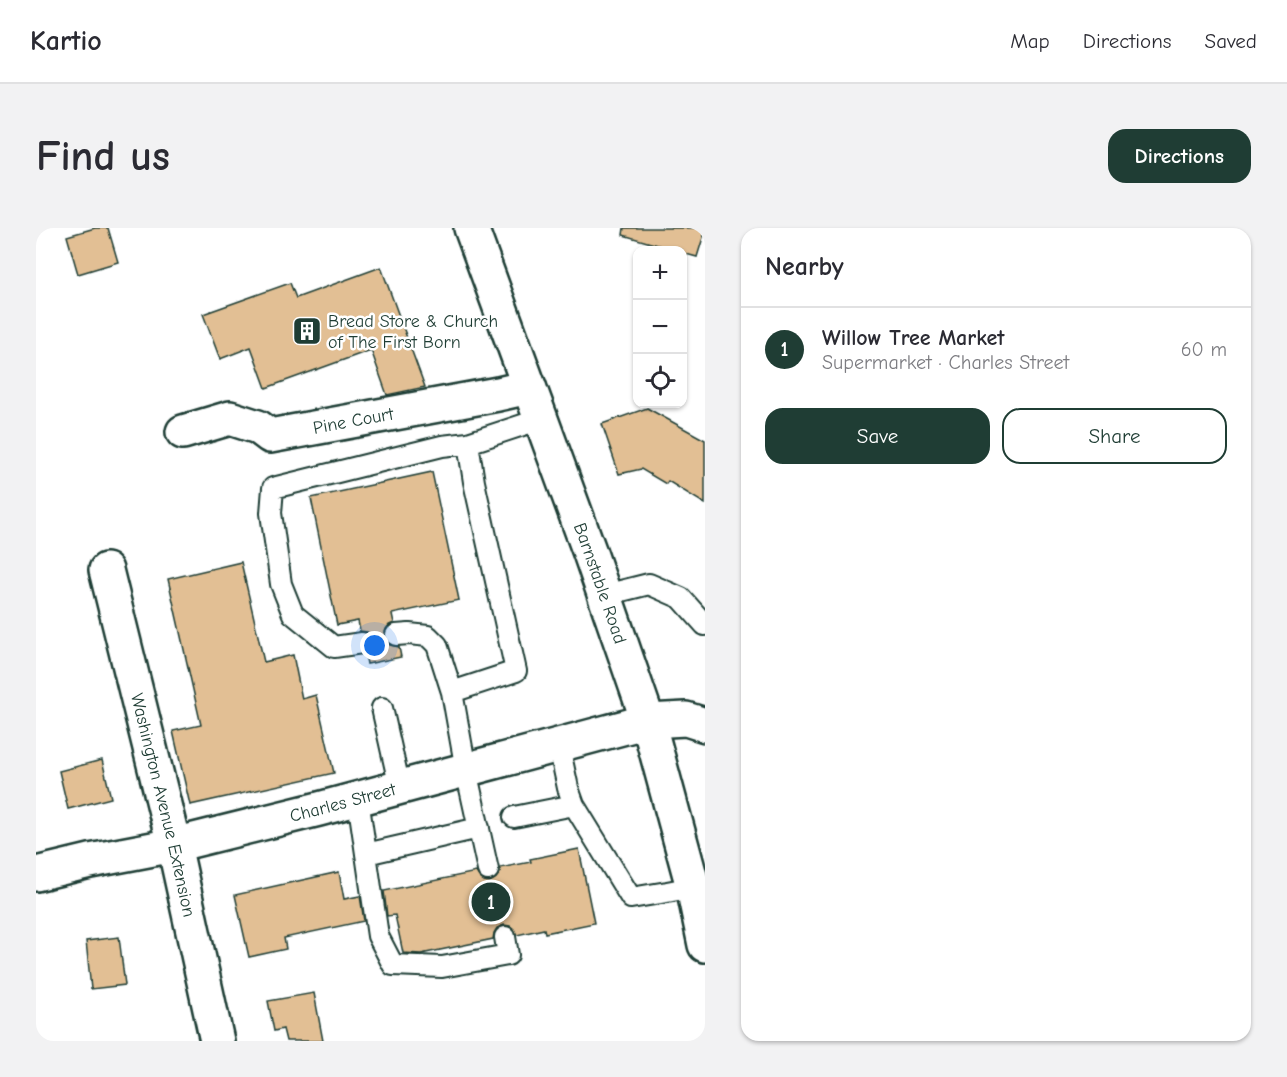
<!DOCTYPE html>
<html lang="en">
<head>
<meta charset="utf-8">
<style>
  :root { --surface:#fff; --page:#f2f2f3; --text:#2b2b33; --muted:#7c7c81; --line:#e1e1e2; --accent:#1f3d34 }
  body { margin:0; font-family:"Comic Neue",sans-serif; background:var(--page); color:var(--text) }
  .controls { position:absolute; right:18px; top:18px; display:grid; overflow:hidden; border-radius:12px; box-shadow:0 2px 4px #0004 }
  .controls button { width:54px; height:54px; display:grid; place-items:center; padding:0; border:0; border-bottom:2px solid var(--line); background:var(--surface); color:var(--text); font:30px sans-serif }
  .you { position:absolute; left:339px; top:418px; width:21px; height:21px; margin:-15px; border:4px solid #fff; border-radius:50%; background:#1a73e8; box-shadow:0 0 0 9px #1a73e833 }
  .badge { display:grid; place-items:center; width:39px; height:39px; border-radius:50%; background:var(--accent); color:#fff; font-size:20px; font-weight:700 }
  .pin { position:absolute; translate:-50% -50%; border:3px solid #fff; box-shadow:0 2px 6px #0006 }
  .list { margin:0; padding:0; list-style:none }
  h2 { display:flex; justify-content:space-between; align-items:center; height:78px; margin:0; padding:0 24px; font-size:26px }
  h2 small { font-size:20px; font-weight:400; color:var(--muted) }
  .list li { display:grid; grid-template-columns:39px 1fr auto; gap:18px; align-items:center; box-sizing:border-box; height:84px; padding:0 24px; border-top:2px solid var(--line) }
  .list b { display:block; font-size:22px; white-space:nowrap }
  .list p { margin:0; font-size:20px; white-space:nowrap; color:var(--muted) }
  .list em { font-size:20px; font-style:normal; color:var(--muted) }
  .actions { display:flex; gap:12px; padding:18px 24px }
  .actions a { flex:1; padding:14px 0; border:2px solid var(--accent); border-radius:18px; text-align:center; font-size:21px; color:var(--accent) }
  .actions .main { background:var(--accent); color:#fff }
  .icon { flex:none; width:33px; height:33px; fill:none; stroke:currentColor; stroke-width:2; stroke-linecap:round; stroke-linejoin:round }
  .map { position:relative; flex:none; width:669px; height:813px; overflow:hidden; border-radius:18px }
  header { display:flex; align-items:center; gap:36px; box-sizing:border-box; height:84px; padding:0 30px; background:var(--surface); border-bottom:2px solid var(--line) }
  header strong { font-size:28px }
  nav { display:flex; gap:33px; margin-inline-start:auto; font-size:21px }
  .intro { display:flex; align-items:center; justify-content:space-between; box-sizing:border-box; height:144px; padding:0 36px }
  h1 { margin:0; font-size:42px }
  .button { padding:15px 27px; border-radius:18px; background:var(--accent); color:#fff; font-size:21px; font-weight:700 }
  main { display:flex; gap:36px; padding:0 36px }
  aside { flex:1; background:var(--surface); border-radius:18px; box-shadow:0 2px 4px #0004 }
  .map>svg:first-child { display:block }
  .building { fill:#e2bf94; stroke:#1f3d34; stroke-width:1.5 }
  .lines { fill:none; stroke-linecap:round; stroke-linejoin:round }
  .service-casing { stroke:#1f3d34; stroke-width:24 }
  .minor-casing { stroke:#1f3d34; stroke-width:38 }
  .tertiary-casing { stroke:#1f3d34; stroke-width:38 }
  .secondary-casing { stroke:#1f3d34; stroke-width:38 }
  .service { stroke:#fff; stroke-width:20 }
  .minor { stroke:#fff; stroke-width:33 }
  .tertiary { stroke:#fff; stroke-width:33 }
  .secondary { stroke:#fff; stroke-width:33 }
  .labels { text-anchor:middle; stroke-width:5; stroke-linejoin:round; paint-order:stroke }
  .poi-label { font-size:18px; fill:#1f3d34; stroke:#fff; text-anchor:start }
  .street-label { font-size:18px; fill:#1f3d34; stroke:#fff }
</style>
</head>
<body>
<header>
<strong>Kartio</strong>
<nav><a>Map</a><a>Directions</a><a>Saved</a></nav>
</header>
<div class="intro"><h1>Find us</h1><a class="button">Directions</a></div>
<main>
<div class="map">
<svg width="669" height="813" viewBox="0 0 669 813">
  <rect width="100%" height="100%" fill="#fff"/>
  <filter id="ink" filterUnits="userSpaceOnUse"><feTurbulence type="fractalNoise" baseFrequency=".0167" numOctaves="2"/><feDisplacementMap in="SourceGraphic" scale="12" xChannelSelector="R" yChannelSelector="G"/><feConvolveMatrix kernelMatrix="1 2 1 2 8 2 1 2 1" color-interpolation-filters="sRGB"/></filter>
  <g filter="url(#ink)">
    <path class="building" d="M 59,0 L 72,0 L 82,34 L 42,46 L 31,8 Z
      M 588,0 L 669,0 L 669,3 L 661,29 L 646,25 L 646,22 L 639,22 L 587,7 Z
      M 345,39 L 389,159 L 351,167 L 335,122 L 230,160 L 215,119 L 184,131 L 167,86 L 254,55 L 260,70 Z
      M 611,180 L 669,212 L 669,276 L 632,253 L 630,256 L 605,241 L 583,246 L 566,196 Z
      M 396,244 L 423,372 L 356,386 L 358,395 L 353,397 L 350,401 L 348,408 L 350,413 L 354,417 L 363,419 L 365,429 L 331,436 L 329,426 L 334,424 L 337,419 L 338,414 L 336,408 L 331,404 L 324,403 L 322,393 L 301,397 L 275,270 Z
      M 205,334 L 228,434 L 257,427 L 266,471 L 280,467 L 298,545 L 154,577 L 137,503 L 165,497 L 132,351 Z
      M 66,532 L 75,570 L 32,581 L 23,543 Z
      M 543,621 L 558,695 L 509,705 L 508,701 L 481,707 L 478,701 L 474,698 L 468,697 L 461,700 L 458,705 L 457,711 L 385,726 L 367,725 L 359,687 L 351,688 L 348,663 L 440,644 L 444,650 L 448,653 L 454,654 L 460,650 L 464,645 L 464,640 L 495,634 L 494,631 Z
      M 303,644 L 308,671 L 324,668 L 328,693 L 248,710 L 250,721 L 213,729 L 199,667 Z
      M 83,709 L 89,757 L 55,761 L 50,713 Z
      M 278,765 L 287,813 L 250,813 L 247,801 L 238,803 L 232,773 Z"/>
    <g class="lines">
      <g class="service-casing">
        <path id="service" d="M 569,367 L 613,356 L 645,370 L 669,397
          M 360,407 L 373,406 L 392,408 L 401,417 L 416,464 L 430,542 L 452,642
          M 326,415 L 298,419 L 257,386 L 245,356 L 235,285 L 237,260 L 406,218 L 432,215 L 505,191
          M 416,464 L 480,443 L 438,254 L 432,215
          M 346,480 L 364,560
          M 523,518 L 532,560 L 538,577 L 595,670 L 631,664 L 657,659
          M 322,571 L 342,708 L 357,737 L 406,739 L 472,727 L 469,709
          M 478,589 L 538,577
          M 330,626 L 443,600"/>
      </g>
      <g class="minor-casing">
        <g id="minor">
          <path id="s1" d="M 147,204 L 194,190 L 222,199 L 234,208 L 462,166 L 493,159"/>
          <path id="s2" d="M 70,342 L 138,617 L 181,813"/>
        </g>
      </g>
      <g class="tertiary-casing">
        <g id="tertiary">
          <path id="s3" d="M 0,646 L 54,633 L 138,617 L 283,581 L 612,493"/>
        </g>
      </g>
      <g class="secondary-casing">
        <g id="secondary">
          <path id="s4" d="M 435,0 L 554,325 L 612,493 L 657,659 L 669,717"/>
          <path d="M 612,493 L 650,491 L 669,497"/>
        </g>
      </g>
      <use href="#service" class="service"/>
      <use href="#minor" class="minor"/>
      <use href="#tertiary" class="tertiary"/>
      <use href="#secondary" class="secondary"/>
    </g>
  </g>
  <defs>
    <g id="building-square" transform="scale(1.5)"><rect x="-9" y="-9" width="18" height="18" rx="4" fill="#1f3d34" stroke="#fff"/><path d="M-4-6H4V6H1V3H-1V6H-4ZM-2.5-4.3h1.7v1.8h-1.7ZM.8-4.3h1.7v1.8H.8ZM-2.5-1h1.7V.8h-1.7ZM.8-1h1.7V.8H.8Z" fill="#fff"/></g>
  </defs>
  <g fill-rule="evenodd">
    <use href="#building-square" x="271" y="103"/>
  </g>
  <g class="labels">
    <g class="poi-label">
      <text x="292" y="99">Bread Store &amp; Church<tspan x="292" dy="21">of The First Born</tspan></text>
    </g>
    <g class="street-label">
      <text dy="6" stroke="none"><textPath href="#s1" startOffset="178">Pine Court</textPath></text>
      <text dy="6" stroke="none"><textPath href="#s4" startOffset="378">Barnstable Road</textPath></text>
      <text dy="6" stroke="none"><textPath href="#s3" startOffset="315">Charles Street</textPath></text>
      <text dy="6" stroke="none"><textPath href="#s2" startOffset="242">Washington Avenue Extension</textPath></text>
    </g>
  </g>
</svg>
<div class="controls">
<button>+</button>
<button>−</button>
<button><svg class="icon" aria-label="locate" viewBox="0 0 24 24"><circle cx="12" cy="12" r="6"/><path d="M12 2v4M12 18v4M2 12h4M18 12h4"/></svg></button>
</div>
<div class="you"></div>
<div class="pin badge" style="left:455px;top:674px">1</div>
</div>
<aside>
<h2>Nearby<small></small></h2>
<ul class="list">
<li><span class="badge">1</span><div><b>Willow Tree Market</b><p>Supermarket · Charles Street</p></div><em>60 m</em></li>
</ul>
<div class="actions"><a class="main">Save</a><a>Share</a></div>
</aside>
</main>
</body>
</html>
